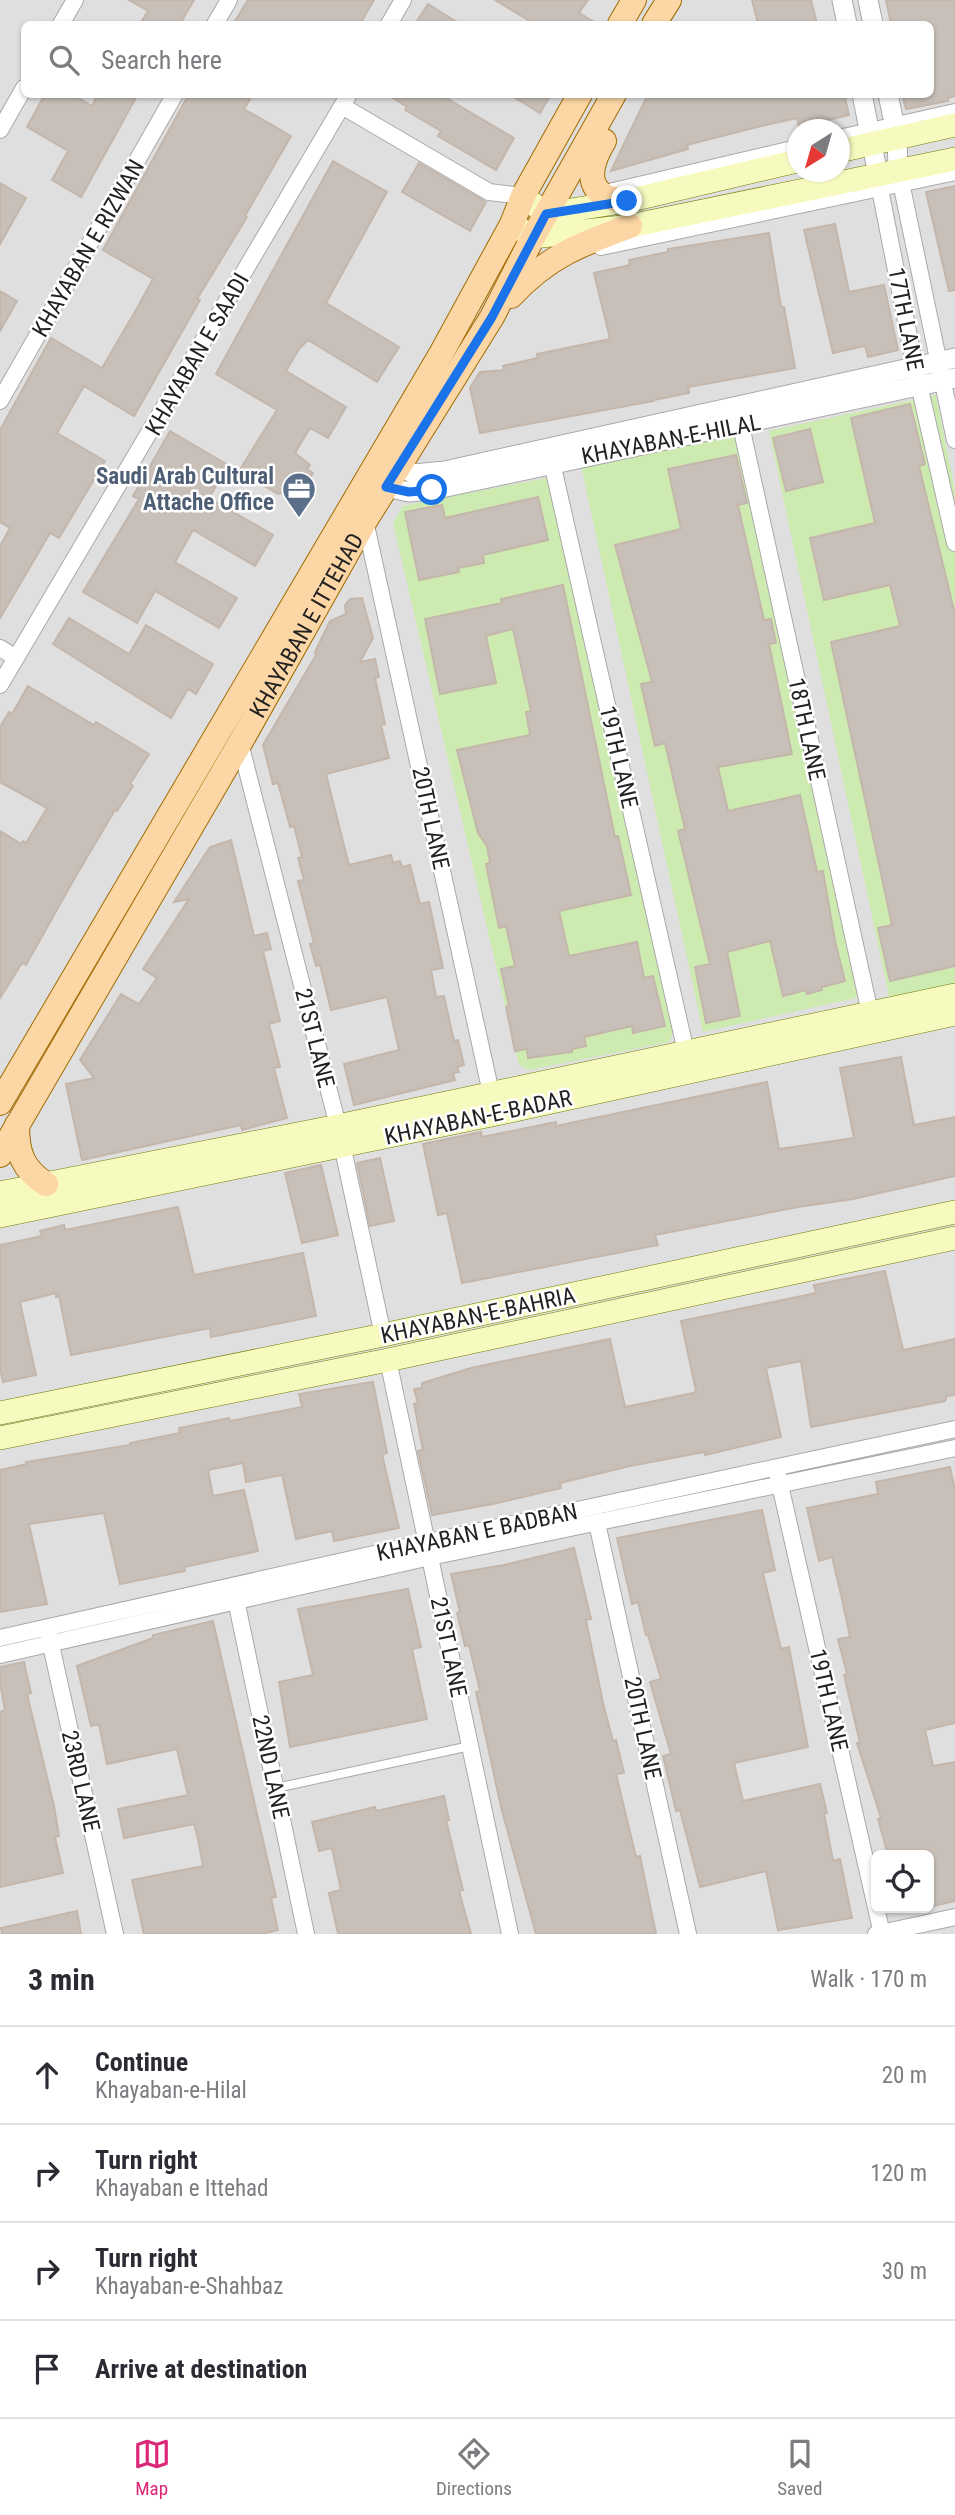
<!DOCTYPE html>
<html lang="en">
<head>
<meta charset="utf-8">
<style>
  :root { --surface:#fff; --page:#f7f7f7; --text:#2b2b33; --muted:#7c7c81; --line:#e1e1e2; --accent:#db2777 }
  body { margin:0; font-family:"Roboto Condensed",sans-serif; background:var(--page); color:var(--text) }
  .controls { position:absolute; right:21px; bottom:21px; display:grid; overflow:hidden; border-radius:10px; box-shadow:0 2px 5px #0004 }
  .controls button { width:63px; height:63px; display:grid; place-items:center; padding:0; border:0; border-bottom:2px solid var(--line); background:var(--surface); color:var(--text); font:35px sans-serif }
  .compass { position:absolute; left:787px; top:119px; width:63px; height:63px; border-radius:50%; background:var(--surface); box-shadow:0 2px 5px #0004; rotate:217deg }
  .stop { position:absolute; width:21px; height:21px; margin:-16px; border:5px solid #1a73e8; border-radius:50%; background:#fff }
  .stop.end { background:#1a73e8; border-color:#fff; box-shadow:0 2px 7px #0008 }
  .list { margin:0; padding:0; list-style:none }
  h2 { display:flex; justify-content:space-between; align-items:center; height:91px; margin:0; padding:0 28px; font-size:30px }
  h2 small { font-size:23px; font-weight:400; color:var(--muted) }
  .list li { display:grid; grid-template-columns:46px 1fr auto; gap:21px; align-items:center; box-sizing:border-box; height:98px; padding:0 28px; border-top:2px solid var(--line) }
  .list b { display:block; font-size:26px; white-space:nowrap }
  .list p { margin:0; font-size:23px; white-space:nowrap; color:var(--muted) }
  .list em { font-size:23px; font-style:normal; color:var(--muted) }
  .icon { flex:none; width:38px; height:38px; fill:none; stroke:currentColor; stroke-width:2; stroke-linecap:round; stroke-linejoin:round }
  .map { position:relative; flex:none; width:955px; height:1934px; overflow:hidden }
  .search { position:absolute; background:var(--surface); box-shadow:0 2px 5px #0004; left:21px; right:21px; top:21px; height:77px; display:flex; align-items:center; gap:18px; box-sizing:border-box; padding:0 24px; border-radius:10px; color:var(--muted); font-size:26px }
  .sheet { height:483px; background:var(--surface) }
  nav { display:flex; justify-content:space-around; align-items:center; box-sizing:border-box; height:98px; border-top:2px solid var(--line); background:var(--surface); font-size:19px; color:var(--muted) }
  nav a { display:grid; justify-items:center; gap:4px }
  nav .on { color:var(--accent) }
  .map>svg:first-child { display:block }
  .residential { fill:#e0dfdf; fill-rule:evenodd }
  .grass { fill:#cdebb0 }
  .building { fill:#c7bfb8; stroke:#c4b6ab; stroke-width:2 }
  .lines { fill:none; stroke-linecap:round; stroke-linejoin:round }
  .service-casing { stroke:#a9a9a9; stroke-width:10 }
  .minor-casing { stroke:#a9a9a9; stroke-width:18 }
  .tertiary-casing { stroke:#a9a9a9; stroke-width:21 }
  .secondary-casing { stroke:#707d05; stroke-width:24 }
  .primary-casing { stroke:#a06b00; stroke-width:26 }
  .service { stroke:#fff; stroke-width:8 }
  .minor { stroke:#fff; stroke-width:16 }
  .tertiary { stroke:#fff; stroke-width:19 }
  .secondary { stroke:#f7fabf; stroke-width:23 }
  .primary { stroke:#fcd6a4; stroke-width:24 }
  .route { stroke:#1a73e8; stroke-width:9 }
  .labels { text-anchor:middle; stroke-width:5; stroke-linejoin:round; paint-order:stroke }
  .street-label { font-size:23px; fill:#222; stroke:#fff }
  .service-label { font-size:23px; font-weight:bold; fill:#4e5e75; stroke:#fff; text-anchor:end }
</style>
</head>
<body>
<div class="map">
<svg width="955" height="1934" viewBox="0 0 955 1934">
  <rect width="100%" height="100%" fill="#f2efe9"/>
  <path class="residential" d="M 0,0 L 955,0 L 955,1934 L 0,1934 ZM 24,24 L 930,24 L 930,94 L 24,94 ZM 797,130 L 839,130 L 839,172 L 797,172 ZM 876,1855 L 929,1855 L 929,1908 L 876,1908 Z"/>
  <path class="grass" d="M 936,395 L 955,491 L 955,987 L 890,1001 L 769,431 Z
    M 748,425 L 860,997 L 703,1032 L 580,461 Z
    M 546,478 L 558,489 L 674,1032 L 669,1042 L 529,1070 L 519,1065 L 393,523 L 403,506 Z"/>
  <path class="building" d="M 129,0 L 194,0 L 180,24 L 140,24 L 148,11 Z
    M 248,0 L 374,0 L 360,24 L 233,24 Z
    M 495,0 L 588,0 L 579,13 L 598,24 L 535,24 Z
    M 752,0 L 811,0 L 817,24 L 758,24 Z
    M 886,0 L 955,0 L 955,96 L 948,98 L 948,101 L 906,109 L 902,94 L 930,94 L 930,24 L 891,24 Z
    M 428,4 L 460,24 L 415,24 Z
    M 45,94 L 72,94 L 92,106 L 98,94 L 138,94 L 81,197 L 52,180 L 68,151 L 27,127 Z
    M 189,94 L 253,94 L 244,109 L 291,136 L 245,216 L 247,217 L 197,299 L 200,300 L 134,416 L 84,386 L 57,433 L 105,461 L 59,538 L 50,533 L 0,618 L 0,546 L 10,528 L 0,522 L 0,430 L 51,338 L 102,368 L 136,310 L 153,279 L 103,250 Z
    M 387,94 L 451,94 L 448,99 L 514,138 L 496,170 L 438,136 L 441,131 L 405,110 L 407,107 Z
    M 509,94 L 551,94 L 540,113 Z
    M 648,94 L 844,94 L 849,115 L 799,127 L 797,118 L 757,127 L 687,145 L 688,149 L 611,171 Z
    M 333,161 L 387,192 L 326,303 L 399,347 L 377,382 L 308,340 L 299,349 L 286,371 L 346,407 L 328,438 L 310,428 L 295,453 L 310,465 L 307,469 L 313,473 L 304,487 L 278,494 L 239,471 L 277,410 L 216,374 Z
    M 419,163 L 486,202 L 470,231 L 402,192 Z
    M 0,183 L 26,198 L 0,244 Z
    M 955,186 L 955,290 L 949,291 L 926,192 Z
    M 835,224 L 849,292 L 884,285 L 898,350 L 868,357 L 865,346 L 833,353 L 804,230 Z
    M 769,233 L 781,307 L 784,307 L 795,368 L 688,387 L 689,393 L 654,400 L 654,401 L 480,433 L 470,388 L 480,372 L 504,370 L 503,366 L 538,358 L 537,354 L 610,339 L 594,273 L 630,265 L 629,260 L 668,252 L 668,249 Z
    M 0,291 L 17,301 L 0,331 Z
    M 910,404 L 925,464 L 919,466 L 955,614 L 955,966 L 890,981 L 878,928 L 892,925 L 831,642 L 900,626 L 890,585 L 824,600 L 810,538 L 875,523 L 851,418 Z
    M 810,429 L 823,482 L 786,491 L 773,438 Z
    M 170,431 L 228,465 L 209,498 L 273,535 L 255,566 L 193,530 L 175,562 L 237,598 L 219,628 L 155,591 L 137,623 L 83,592 L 139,499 L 133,496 Z
    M 736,455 L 747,503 L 738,505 L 764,620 L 771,619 L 776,643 L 769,644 L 792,754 L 718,767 L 728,811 L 800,795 L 817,872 L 823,871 L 835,941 L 845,981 L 822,987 L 822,990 L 807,994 L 806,990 L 783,996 L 770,941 L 727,952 L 740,1016 L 706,1023 L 695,967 L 710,964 L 678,831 L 685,829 L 665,743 L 655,746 L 641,684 L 652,682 L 615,545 L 681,529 L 668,469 Z
    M 538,497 L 548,540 L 483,555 L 484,563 L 458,568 L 459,572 L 419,580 L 405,512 L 442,505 L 445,518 Z
    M 563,585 L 615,837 L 618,836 L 631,895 L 559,911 L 569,956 L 637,942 L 644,978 L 653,976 L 665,1026 L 633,1033 L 632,1026 L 584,1037 L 586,1046 L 572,1049 L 572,1052 L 528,1058 L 527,1049 L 515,1051 L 506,1007 L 509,1006 L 501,969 L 515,966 L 506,926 L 499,928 L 486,864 L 490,863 L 487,846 L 478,833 L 457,750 L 530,735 L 526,712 L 531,711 L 513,629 L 486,636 L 496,683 L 440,694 L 425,619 L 502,603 L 501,599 Z
    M 362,598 L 373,638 L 360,662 L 375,659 L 379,677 L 375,678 L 385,724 L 381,725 L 389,758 L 326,774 L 349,865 L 391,855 L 393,863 L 400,861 L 402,867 L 410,865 L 420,904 L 429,902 L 443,968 L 431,970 L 436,997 L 444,996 L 454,1041 L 458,1040 L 464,1065 L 457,1067 L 459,1072 L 453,1073 L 455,1080 L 354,1105 L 344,1064 L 399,1050 L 387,997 L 331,1010 L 320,965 L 316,966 L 310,944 L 314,943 L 298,881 L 304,880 L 298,858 L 302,857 L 294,826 L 290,827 L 278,783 L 273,784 L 263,745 L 316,655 L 315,652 L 330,621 L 346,614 L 345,605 L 350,599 Z
    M 69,618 L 129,654 L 146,625 L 213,664 L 196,694 L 188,689 L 171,718 L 53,644 Z
    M 28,686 L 94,725 L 96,722 L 149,754 L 130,784 L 133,786 L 117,811 L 115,810 L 77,874 L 26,965 L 22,963 L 0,998 L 0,831 L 21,844 L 23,841 L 26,843 L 47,808 L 0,782 L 0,727 L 9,712 L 12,714 Z
    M 231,840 L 254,936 L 267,933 L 271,949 L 263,951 L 280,1021 L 269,1024 L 280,1067 L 274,1068 L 287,1118 L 242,1130 L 241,1125 L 82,1160 L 66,1084 L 94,1078 L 80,1060 L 121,994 L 139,1004 L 157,978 L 143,969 L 189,899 L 174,902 L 210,847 Z
    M 901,1057 L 914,1125 L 955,1117 L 955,1176 L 853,1199 L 798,1207 L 655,1235 L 658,1245 L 462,1283 L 447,1213 L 438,1215 L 423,1144 L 481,1132 L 482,1137 L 556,1122 L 556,1126 L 767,1082 L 779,1149 L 854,1138 L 840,1068 Z
    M 380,1158 L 394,1221 L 370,1226 L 357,1163 Z
    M 321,1165 L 338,1235 L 302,1243 L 285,1173 Z
    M 178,1207 L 194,1275 L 303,1253 L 316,1316 L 211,1337 L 210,1328 L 71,1355 L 59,1296 L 56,1297 L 56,1293 L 20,1302 L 36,1375 L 3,1382 L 0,1368 L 0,1245 L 42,1236 L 40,1231 L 64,1225 L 65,1230 Z
    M 885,1271 L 903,1350 L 955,1339 L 955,1395 L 947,1396 L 945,1401 L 811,1427 L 801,1361 L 766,1368 L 781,1437 L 705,1455 L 704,1452 L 630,1466 L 560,1483 L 561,1488 L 493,1504 L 432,1515 L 418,1451 L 423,1450 L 414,1404 L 418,1403 L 414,1389 L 422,1388 L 422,1383 L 471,1368 L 610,1339 L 625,1407 L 693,1393 L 696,1391 L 681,1321 L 816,1293 L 814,1285 Z
    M 373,1382 L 387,1453 L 382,1454 L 399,1528 L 334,1541 L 332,1531 L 296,1539 L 282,1475 L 246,1482 L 243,1463 L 208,1470 L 213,1496 L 244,1490 L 258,1551 L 184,1567 L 185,1571 L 120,1584 L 104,1513 L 29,1524 L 47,1604 L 0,1612 L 0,1470 L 27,1464 L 26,1462 L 130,1445 L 130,1443 L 180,1433 L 179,1428 L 200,1424 L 229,1418 L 230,1421 L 302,1407 L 299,1394 Z
    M 950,1467 L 955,1490 L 955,1723 L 925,1730 L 933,1766 L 955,1762 L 955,1901 L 929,1907 L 929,1855 L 888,1855 L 878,1819 L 881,1818 L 857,1743 L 860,1743 L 844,1675 L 847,1674 L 838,1639 L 850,1637 L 842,1599 L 832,1557 L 819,1561 L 807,1508 L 878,1494 L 876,1482 Z
    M 762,1510 L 775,1570 L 763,1573 L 781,1649 L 789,1647 L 808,1747 L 734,1763 L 743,1801 L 820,1784 L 827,1813 L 824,1813 L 833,1861 L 840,1859 L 852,1918 L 778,1930 L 766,1871 L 700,1887 L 680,1810 L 676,1811 L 663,1756 L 671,1754 L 650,1682 L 661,1679 L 648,1635 L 646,1635 L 638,1602 L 632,1604 L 617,1538 Z
    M 574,1548 L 591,1619 L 586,1620 L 603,1703 L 613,1741 L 616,1740 L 624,1773 L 616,1774 L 636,1857 L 640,1856 L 656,1934 L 536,1934 L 501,1807 L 476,1692 L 480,1691 L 469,1645 L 465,1646 L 457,1613 L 460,1612 L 451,1574 L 504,1565 Z
    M 408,1589 L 421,1647 L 412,1649 L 427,1719 L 290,1747 L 279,1682 L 313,1675 L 298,1609 Z
    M 213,1621 L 276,1897 L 271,1898 L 278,1930 L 262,1934 L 144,1934 L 132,1880 L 203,1866 L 198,1839 L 194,1824 L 124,1838 L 118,1809 L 188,1795 L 183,1775 L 177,1749 L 107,1764 L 99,1724 L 91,1726 L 77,1666 L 153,1638 L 153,1635 Z
    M 24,1662 L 31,1693 L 27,1694 L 54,1806 L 59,1836 L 55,1837 L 63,1873 L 0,1887 L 0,1712 L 5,1710 L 0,1683 L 0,1667 Z
    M 444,1796 L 449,1820 L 446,1820 L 463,1890 L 459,1891 L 471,1934 L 338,1934 L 329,1893 L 341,1890 L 332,1848 L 319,1851 L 312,1822 L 375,1807 L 376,1811 Z
    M 77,1911 L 81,1934 L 2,1934 L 1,1928 Z"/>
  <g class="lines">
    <g class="service-casing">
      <path id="service" d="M 276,1788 L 470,1746"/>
    </g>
    <g class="minor-casing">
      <path id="minor" d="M 61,24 L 75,0
        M 215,24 L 229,0
        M 389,24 L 403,0
        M 342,106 L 489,192 L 523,196
        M 0,130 L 24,88
        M 839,138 L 955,112
        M 899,173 L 955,440
        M 878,179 L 915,367 L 955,543
        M 605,193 L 797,148
        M 601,247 L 955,172
        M 0,401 L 175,94
        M 741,426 L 872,1022
        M 552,463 L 686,1052
        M 365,521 L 493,1102
        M 0,648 L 16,658
        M 0,685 L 349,94
        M 240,743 L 338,1126 L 383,1335
        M 388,1360 L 510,1934
        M 778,1476 L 882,1934
        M 597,1523 L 688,1934
        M 236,1600 L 306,1934
        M 49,1636 L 115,1934
        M 0,1638 L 428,1542 L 955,1429
        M 0,1655 L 430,1557 L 955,1448
        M 876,1934 L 955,1917"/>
    </g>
    <g class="tertiary-casing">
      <path id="tertiary" d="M 842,0 L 847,24
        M 868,0 L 873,24
        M 862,94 L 878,175
        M 888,94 L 897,137 L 898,171
        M 399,466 L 414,474 L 445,471 L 955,358
        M 386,487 L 409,492 L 432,490 L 955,378"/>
    </g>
    <g class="secondary-casing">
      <path id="secondary" d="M 839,151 L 955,125
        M 523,196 L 546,214 L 627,201 L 797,161
        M 520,229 L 533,237 L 630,226 L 955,159
        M 0,1193 L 338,1126 L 955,995
        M 0,1216 L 496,1114 L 955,1014
        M 0,1413 L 383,1335 L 955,1212
        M 0,1438 L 388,1360 L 955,1238"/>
    </g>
    <g class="primary-casing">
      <g id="primary">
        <path d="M 620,24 L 634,0"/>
        <path d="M 654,24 L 669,0"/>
        <path d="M 604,141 C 586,171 585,198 627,201"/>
        <path d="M 511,296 C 548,256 581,244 630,226"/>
        <path d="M 0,1103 L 442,352 L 512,224 L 523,196 L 580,94"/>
        <path d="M 17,1125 C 17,1152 22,1169 46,1184"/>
        <path id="s1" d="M 0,1155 L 240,743 L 365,521 L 492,317 L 533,237 L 614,94"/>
      </g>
    </g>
    <use href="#service" class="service"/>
    <use href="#minor" class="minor"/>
    <use href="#tertiary" class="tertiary"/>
    <use href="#secondary" class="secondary"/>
    <use href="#primary" class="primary"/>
  </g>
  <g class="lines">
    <path class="route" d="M 432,490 L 409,492 L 386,487 L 492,317 L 546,214 L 627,201"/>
  </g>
  <defs>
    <g id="office-pin" transform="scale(1.75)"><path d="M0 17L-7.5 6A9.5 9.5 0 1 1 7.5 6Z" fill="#5c6f8a" stroke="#fff"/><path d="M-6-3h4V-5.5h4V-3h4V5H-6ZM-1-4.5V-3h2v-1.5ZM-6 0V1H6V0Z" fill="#fff"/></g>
  </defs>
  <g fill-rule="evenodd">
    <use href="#office-pin" x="299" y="489"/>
  </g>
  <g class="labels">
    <g class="street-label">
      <text transform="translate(88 248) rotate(-60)" y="8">KHAYABAN E RIZWAN</text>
      <text transform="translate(906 319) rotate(79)" y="8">17TH LANE</text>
      <text transform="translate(197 354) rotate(-60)" y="8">KHAYABAN E SAADI</text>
      <text transform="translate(671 439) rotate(-11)" y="8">KHAYABAN-E-HILAL</text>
      <text dy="8" stroke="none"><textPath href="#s1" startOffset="612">KHAYABAN E ITTEHAD</textPath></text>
      <text transform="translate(807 729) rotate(78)" y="8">18TH LANE</text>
      <text transform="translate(619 757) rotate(77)" y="8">19TH LANE</text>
      <text transform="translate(431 818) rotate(78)" y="8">20TH LANE</text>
      <text transform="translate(315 1038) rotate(76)" y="8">21ST LANE</text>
      <text transform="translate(478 1117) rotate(-12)" y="8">KHAYABAN-E-BADAR</text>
      <text transform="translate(478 1315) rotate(-12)" y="8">KHAYABAN-E-BAHRIA</text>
      <text transform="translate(477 1532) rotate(-12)" y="8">KHAYABAN E BADBAN</text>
      <text transform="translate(449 1647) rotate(78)" y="8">21ST LANE</text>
      <text transform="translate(829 1700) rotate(77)" y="8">19TH LANE</text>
      <text transform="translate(643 1728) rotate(78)" y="8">20TH LANE</text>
      <text transform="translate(271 1767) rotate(78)" y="8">22ND LANE</text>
      <text transform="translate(81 1781) rotate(77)" y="8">23RD LANE</text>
    </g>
    <g class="service-label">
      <text x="274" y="484">Saudi Arab Cultural<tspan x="274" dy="26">Attache Office</tspan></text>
    </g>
  </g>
</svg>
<div class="controls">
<button><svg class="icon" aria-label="locate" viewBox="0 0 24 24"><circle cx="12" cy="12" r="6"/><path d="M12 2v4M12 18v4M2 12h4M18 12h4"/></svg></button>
</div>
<svg class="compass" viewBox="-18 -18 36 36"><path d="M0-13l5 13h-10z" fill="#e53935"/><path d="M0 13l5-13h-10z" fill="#7c7c81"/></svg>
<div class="stop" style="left:432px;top:490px"></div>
<div class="stop end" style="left:627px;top:201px"></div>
<div class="search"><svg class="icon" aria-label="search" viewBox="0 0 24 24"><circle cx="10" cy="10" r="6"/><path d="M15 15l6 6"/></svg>Search here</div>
</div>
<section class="sheet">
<h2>3 min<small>Walk · 170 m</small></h2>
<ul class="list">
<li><svg class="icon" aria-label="ahead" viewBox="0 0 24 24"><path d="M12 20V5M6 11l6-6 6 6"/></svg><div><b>Continue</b><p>Khayaban-e-Hilal</p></div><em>20 m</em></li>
<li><svg class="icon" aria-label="right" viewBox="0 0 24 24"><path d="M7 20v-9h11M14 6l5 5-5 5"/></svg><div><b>Turn right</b><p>Khayaban e Ittehad</p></div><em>120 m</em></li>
<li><svg class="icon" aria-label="right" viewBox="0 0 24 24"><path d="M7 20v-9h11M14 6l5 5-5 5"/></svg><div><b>Turn right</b><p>Khayaban-e-Shahbaz</p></div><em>30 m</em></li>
<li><svg class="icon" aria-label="arrive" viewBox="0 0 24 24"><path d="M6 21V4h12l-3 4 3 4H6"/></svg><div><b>Arrive at destination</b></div></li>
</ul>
</section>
<nav>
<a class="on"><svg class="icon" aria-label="map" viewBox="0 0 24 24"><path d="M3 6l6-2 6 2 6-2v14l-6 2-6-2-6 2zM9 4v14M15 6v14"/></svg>Map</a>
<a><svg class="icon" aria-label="directions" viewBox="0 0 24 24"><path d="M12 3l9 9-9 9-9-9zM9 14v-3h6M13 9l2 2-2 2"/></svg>Directions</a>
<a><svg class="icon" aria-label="saved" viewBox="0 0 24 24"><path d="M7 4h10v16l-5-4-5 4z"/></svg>Saved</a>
</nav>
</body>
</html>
